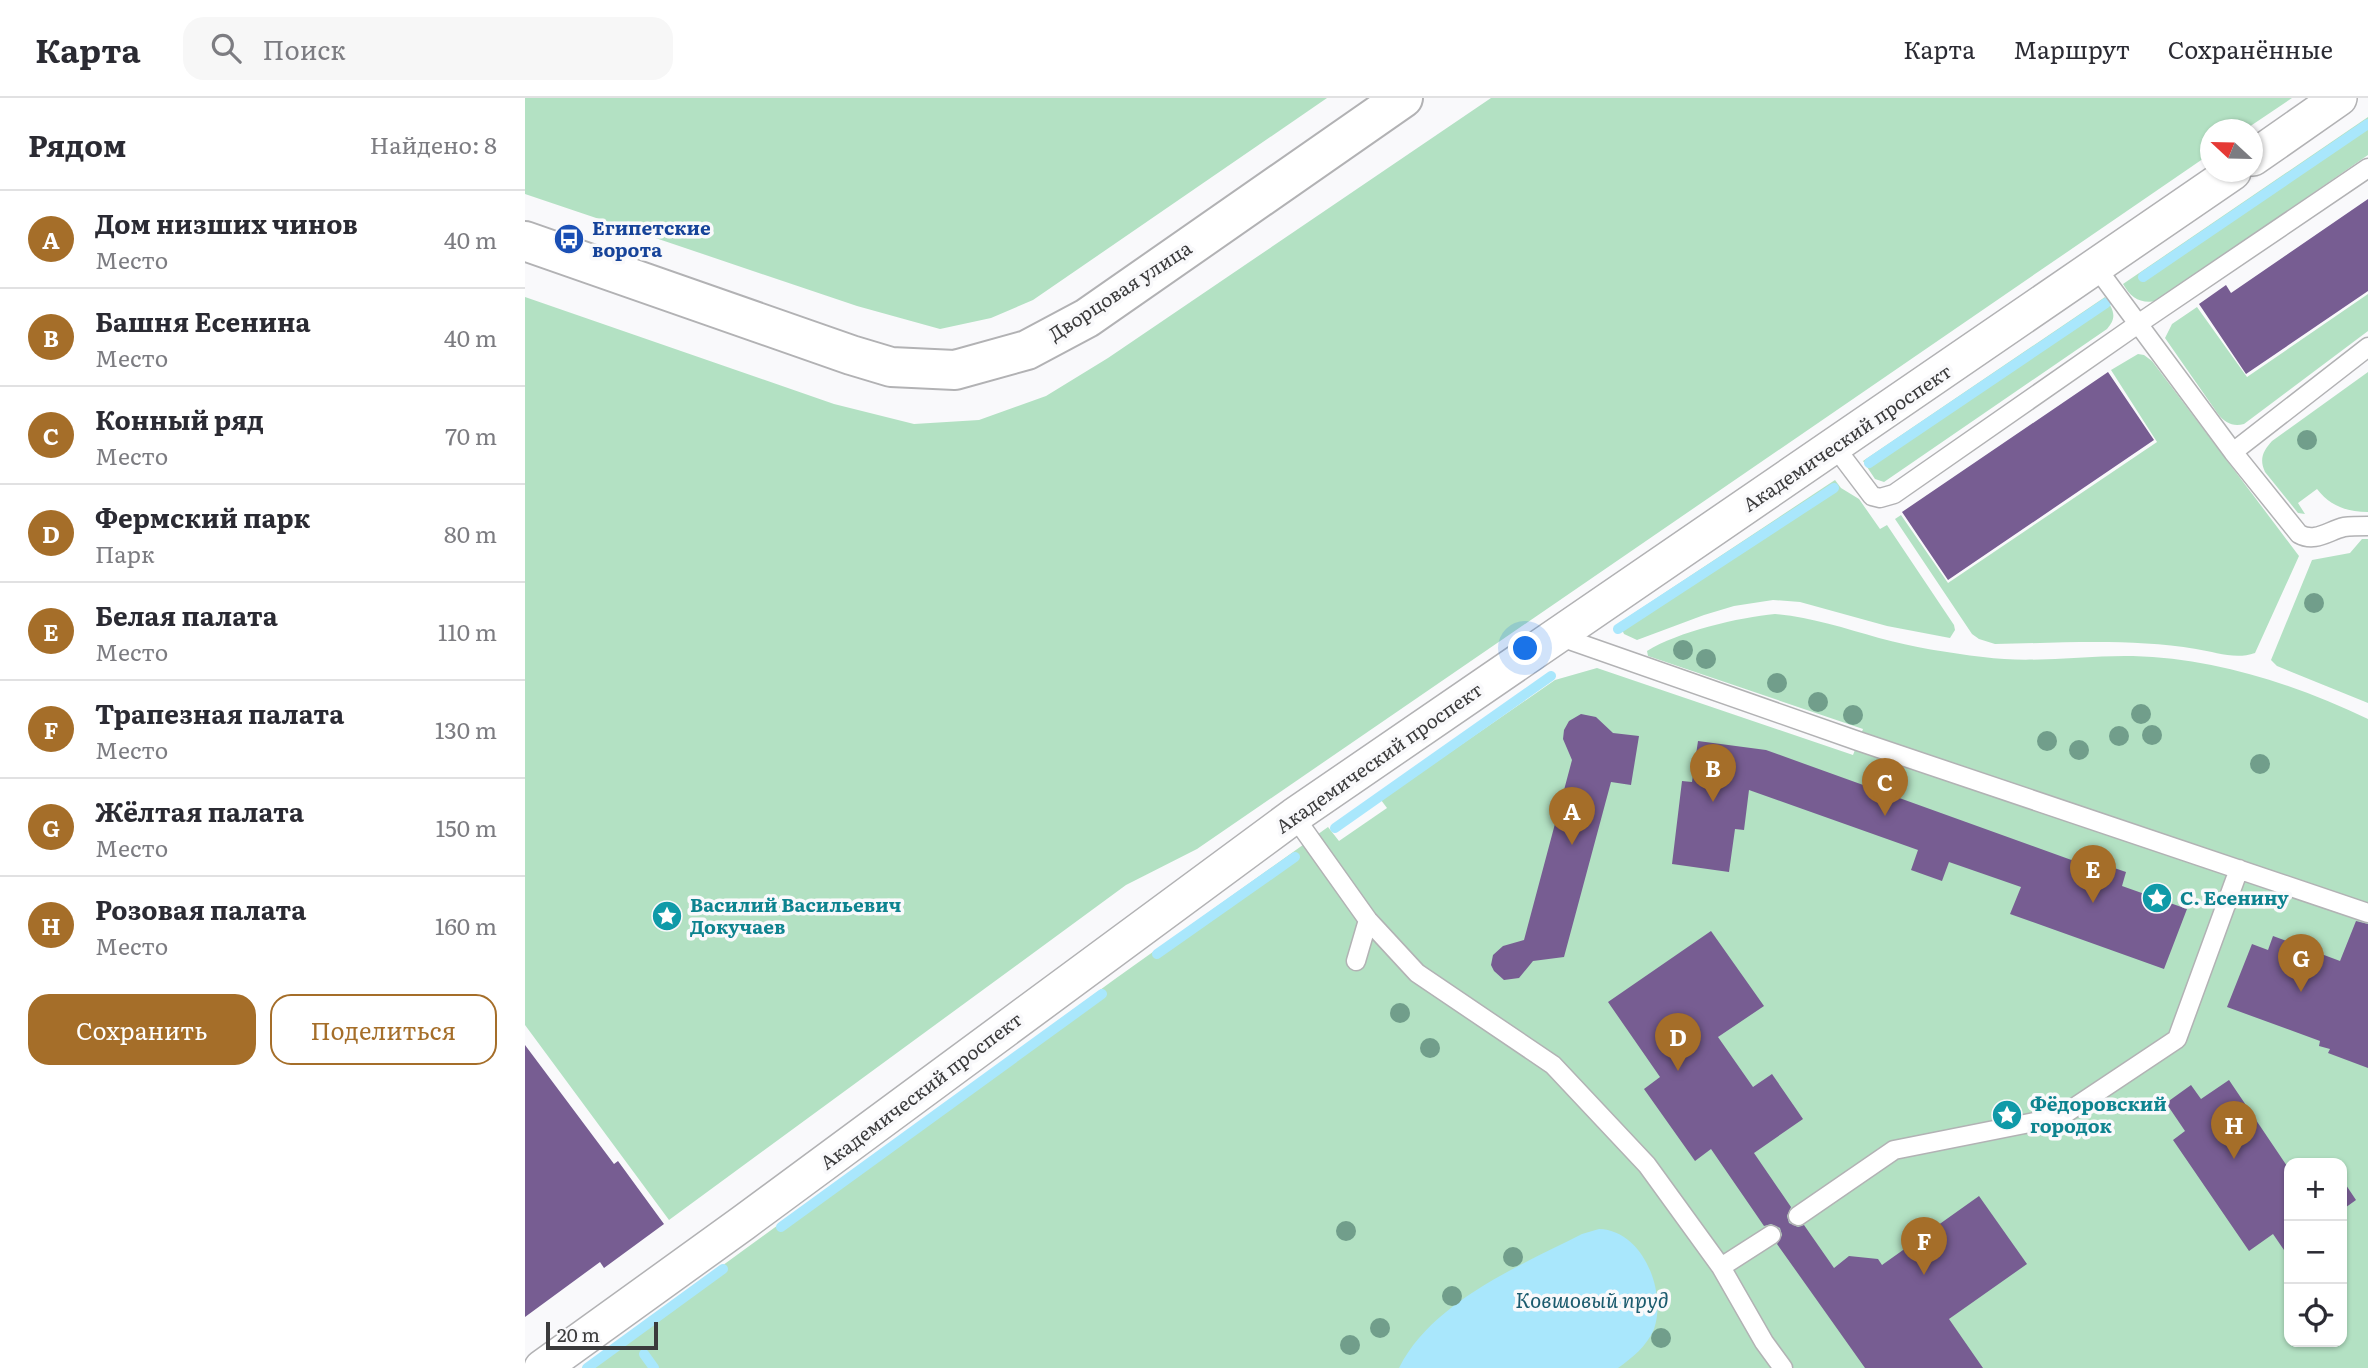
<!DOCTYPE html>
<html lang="ru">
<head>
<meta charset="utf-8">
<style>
  :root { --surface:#fff; --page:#f7f7f7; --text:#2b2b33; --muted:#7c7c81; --line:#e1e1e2; --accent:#a56e29 }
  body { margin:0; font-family:Literata,serif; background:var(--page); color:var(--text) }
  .controls { position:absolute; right:21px; bottom:21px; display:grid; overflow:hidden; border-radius:14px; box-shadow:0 2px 5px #0004 }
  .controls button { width:63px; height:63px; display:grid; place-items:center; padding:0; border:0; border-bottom:2px solid var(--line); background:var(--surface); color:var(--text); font:35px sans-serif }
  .compass { position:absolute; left:1675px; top:21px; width:63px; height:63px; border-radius:50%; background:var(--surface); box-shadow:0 2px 5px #0004; rotate:292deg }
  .scale { position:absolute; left:21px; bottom:18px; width:112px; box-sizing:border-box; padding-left:7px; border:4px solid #3b3b3c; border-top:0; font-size:19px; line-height:24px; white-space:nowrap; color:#3b3b3c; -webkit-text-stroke:5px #f9f9fb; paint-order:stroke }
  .you { position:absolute; left:1001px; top:551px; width:24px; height:24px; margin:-18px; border:5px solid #fff; border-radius:50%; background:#1a73e8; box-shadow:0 0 0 10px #1a73e833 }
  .badge { display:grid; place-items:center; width:46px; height:46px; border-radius:50%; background:var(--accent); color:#fff; font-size:23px; font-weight:700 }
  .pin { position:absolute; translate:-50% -58px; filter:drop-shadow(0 2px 4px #0008) }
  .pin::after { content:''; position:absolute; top:37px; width:24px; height:21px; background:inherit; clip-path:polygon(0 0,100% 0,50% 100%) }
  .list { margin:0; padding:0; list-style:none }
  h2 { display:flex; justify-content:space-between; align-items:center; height:91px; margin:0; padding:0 28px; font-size:30px }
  h2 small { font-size:23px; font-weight:400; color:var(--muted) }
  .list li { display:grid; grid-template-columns:46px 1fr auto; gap:21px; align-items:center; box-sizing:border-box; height:98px; padding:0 28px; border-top:2px solid var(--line) }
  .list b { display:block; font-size:26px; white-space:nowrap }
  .list p { margin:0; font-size:23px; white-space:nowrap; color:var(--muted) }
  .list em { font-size:23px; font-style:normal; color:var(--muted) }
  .actions { display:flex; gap:14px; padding:21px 28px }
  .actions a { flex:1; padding:16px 0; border:2px solid var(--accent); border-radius:21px; text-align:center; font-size:24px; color:var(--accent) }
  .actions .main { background:var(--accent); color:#fff }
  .icon { flex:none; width:38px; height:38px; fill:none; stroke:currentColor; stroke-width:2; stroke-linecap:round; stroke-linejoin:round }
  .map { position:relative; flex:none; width:1843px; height:1270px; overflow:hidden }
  header { display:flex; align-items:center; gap:42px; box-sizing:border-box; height:98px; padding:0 35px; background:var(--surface); border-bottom:2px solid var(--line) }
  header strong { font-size:33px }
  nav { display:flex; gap:38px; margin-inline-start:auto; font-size:24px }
  .search { width:490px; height:63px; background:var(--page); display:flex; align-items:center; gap:18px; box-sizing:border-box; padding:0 24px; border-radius:21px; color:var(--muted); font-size:26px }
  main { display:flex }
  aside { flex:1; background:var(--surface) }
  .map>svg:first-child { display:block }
  .green { fill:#b3e1c3; fill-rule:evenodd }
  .water { fill:#a9e7fc }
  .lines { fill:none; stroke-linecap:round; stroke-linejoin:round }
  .stream { stroke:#a9e7fc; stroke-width:10 }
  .building { fill:#775d92 }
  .service-casing { stroke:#b2b2b4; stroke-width:21 }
  .minor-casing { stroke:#b2b2b4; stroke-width:38 }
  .secondary-casing { stroke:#b2b2b4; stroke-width:42 }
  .service { stroke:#fff; stroke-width:18 }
  .minor { stroke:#fff; stroke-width:35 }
  .secondary { stroke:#fff; stroke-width:38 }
  .tree { fill:#719e8b }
  .labels { text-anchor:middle; stroke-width:7; stroke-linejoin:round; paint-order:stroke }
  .transit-label { font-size:19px; font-weight:bold; fill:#164399; stroke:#f9f9fb; text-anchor:start }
  .street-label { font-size:19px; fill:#3b3b3c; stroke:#f9f9fb }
  .culture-label { font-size:19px; font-weight:bold; fill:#0d838f; stroke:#f9f9fb; text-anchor:start }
  .water-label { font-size:21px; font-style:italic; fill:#1b5b6e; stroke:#f9f9fb }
</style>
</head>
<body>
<header>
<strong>Карта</strong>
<div class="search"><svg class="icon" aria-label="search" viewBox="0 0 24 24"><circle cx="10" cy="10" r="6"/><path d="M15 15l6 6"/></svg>Поиск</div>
<nav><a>Карта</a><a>Маршрут</a><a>Сохранённые</a></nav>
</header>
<main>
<aside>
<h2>Рядом<small>Найдено: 8</small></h2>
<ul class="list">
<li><span class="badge">A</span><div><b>Дом низших чинов</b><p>Место</p></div><em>40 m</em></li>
<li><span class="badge">B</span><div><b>Башня Есенина</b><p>Место</p></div><em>40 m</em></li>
<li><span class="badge">C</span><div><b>Конный ряд</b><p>Место</p></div><em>70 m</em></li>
<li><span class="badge">D</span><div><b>Фермский парк</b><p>Парк</p></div><em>80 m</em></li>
<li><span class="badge">E</span><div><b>Белая палата</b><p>Место</p></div><em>110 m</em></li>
<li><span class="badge">F</span><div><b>Трапезная палата</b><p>Место</p></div><em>130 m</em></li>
<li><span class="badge">G</span><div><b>Жёлтая палата</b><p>Место</p></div><em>150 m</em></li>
<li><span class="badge">H</span><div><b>Розовая палата</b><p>Место</p></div><em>160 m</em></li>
</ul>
<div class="actions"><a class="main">Сохранить</a><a>Поделиться</a></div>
</aside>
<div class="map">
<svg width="1843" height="1270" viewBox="0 0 1843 1270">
  <rect width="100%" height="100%" fill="#f9f9fb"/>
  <path class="green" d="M 0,0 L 802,0 L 508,202 L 466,220 L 415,231 L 332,208 L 0,96 Z
    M 966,0 L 1767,0 L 1721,31 L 1686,32 L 1685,56 L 672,751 L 601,787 L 144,1122 L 0,927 L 0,199 L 309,306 L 389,326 L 454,322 L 521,298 L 583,260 Z
    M 1843,19 L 1843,57 L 1632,203 C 1615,206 1606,200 1598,186 Z
    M 1843,196 L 1843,233 L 1719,326 C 1708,329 1700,325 1693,316 L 1640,240 L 1647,226 L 1672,209 L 1722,279 Z
    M 1580,199 C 1588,211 1593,219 1582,231 L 1359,384 L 1350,381 L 1338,363 Z
    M 1613,256 L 1619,257 L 1627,263 L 1774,458 L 1730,555 C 1710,562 1691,554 1671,551 C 1604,540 1538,545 1470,546 L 1454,541 L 1447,536 L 1370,421 L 1376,417 L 1423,485 L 1632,344 L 1586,272 Z
    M 1843,274 L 1843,414 C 1822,414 1805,408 1792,391 L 1773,405 L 1780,416 L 1773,415 L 1740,374 C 1734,361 1738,353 1747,343 Z
    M 1310,382 L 1316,390 L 1334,401 L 1355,431 L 1362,427 L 1429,527 L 1430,532 L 1425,540 L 1362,528 L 1275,504 L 1248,502 L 1209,508 L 1179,517 L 1112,542 L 1099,536 L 1094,525 Z
    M 1837,441 L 1843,441 L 1843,605 L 1752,568 L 1746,562 L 1787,462 L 1825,455 Z
    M 1250,516 C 1285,519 1319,530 1354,540 C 1388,549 1423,555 1458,559 C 1508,566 1558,557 1608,558 C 1689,560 1770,586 1843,621 L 1843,1270 L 57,1270 L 590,881 L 803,729 L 814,743 L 862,710 L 856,702 L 1030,582 L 1072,570 L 1328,657 L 1338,631 L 1123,558 L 1122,553 C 1152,534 1215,519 1250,516 ZM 1764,1065 L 1817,1065 L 1817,1244 L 1764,1244 Z"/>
  <path class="water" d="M 1074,1131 C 1118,1132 1142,1194 1129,1231 C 1122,1248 1107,1260 1093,1270 L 874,1270 C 907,1204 994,1168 1057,1136 Z"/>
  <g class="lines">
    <path class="stream" d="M 1618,179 L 1843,26
      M 1344,365 L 1581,205
      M 1093,531 L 1309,390
      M 810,730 L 1026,578
      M 632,856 L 770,759
      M 256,1129 L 577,896
      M 119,1256 L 129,1270
      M 62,1270 L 198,1171"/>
  </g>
  <path class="building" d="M 1843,101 L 1843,193 L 1721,276 L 1674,206 L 1701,187 L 1706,195 Z
    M 1583,274 L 1629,342 L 1423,482 L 1377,414 Z
    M 1056,616 L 1071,619 L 1088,635 L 1114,638 L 1106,687 L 1086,684 L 1039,859 L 1008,863 L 994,880 L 979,882 L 969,873 L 966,867 L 968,857 L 978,848 L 999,842 L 1047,662 L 1038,641 L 1039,632 L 1044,623 Z
    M 1173,643 L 1241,652 L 1552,764 L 1554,758 L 1601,774 L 1597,788 L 1662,811 L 1639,871 L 1485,816 L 1496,789 L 1424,764 L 1417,783 L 1386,772 L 1393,752 L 1224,692 L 1219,732 L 1210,731 L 1204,774 L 1147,766 L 1157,683 L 1167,684 Z
    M 1831,823 L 1843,826 L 1843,970 L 1803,955 L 1805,951 L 1794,948 L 1795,943 L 1702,909 L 1727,846 L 1743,852 L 1748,838 L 1815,863 Z
    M 1186,833 L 1239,908 L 1193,939 L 1228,989 L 1247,976 L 1278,1021 L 1229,1055 L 1266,1109 L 1262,1118 L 1264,1125 L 1273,1129 L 1279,1127 L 1309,1170 L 1324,1158 L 1353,1161 L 1357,1167 L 1454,1098 L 1502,1166 L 1424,1221 L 1458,1270 L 1340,1270 L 1252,1146 L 1257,1137 L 1255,1130 L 1246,1126 L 1239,1128 L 1186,1051 L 1170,1063 L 1119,991 L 1135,979 L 1083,904 Z
    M 0,947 L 89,1066 L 93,1063 L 139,1126 L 79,1170 L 75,1164 L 0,1219 Z
    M 1704,982 L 1764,1071 L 1764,1148 L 1759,1152 L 1748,1136 L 1724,1153 L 1648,1042 L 1660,1033 L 1641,1005 L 1666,987 L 1676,1001 Z
    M 1817,1081 L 1831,1102 L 1817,1112 Z"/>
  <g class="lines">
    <g class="service-casing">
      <path id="service" d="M 1571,169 L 1708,354 L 1774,436 C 1790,445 1803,433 1819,429 C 1827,428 1835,428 1843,428
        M 1310,349 L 1347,398 L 1355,400 L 1369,396 L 1613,226 L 1843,70
        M 1708,354 L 1843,249
        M 1033,538 L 1333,643 L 1843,815
        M 769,718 L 843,822 L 892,875 L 1028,967 L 1122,1067 L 1196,1169 L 1239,1244 L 1258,1270
        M 831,863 L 843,822
        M 1273,1118 L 1369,1052 L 1535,1019 L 1652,941 L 1714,771
        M 1196,1169 L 1246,1137"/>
    </g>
    <g class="minor-casing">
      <path id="minor" d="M 1728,60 L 1814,0
        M 17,1270 L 218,1125 L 769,718 L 1708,74"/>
    </g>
    <g class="secondary-casing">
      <path id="secondary" d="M 0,143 L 326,257 L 366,269 L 430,272 L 502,252 L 562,220 L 878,0"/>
    </g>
    <use href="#service" class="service"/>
    <use href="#minor" class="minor"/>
    <use href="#secondary" class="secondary"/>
  </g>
  <g class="tree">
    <circle cx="1782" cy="342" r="10"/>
    <circle cx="1789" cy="505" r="10"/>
    <circle cx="1158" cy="552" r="10"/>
    <circle cx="1181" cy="561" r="10"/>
    <circle cx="1252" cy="585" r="10"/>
    <circle cx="1293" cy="604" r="10"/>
    <circle cx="1616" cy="616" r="10"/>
    <circle cx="1328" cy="617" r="10"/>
    <circle cx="1627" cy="637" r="10"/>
    <circle cx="1594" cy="638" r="10"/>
    <circle cx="1522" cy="643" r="10"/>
    <circle cx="1554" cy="652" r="10"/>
    <circle cx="1735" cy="666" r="10"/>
    <circle cx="875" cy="915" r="10"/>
    <circle cx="905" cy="950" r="10"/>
    <circle cx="821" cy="1133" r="10"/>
    <circle cx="988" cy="1159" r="10"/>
    <circle cx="927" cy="1198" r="10"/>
    <circle cx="855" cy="1230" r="10"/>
    <circle cx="1136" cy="1240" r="10"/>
    <circle cx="825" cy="1247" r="10"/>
  </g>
  <defs>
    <g id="bus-disc" transform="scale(1.575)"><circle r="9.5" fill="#1a4fb4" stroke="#f9f9fb"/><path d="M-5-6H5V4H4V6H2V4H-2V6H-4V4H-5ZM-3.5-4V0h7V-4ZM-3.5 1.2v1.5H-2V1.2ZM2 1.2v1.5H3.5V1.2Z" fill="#fff"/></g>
    <g id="sight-disc" transform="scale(1.575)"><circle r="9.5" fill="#0f9aa8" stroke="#f9f9fb"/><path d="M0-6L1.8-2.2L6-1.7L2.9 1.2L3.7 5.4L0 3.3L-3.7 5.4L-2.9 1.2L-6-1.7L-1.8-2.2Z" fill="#fff"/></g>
  </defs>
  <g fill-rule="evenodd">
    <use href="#bus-disc" x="44" y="141"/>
    <use href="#sight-disc" x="1632" y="800"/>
    <use href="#sight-disc" x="142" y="818"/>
    <use href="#sight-disc" x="1482" y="1017"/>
  </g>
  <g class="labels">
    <g class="transit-label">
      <text x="67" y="137">Египетские<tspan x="67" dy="22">ворота</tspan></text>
    </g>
    <g class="street-label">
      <text transform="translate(595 193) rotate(-33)" y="7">Дворцовая улица</text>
      <text transform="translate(1322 340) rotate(-34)" y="7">Академический проспект</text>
      <text transform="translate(854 660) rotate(-35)" y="7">Академический проспект</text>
      <text transform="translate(396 993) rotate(-37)" y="7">Академический проспект</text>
    </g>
    <g class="culture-label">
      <text x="1655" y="807">С. Есенину</text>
      <text x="165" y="814">Василий Васильевич<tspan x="165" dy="22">Докучаев</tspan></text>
      <text x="1505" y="1013">Фёдоровский<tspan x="1505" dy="22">городок</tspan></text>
    </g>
    <g class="water-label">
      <text x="1067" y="1210">Ковшовый пруд</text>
    </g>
  </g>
</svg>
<div class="controls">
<button>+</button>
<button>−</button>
<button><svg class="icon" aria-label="locate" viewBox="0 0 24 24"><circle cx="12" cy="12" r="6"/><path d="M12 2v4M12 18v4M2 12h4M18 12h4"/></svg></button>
</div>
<svg class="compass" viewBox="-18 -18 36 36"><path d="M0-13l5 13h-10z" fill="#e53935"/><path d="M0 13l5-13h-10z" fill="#7c7c81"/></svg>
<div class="scale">20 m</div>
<div class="you"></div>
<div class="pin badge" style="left:1047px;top:747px">A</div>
<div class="pin badge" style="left:1188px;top:704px">B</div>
<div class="pin badge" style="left:1360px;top:718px">C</div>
<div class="pin badge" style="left:1153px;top:973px">D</div>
<div class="pin badge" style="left:1568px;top:805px">E</div>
<div class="pin badge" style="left:1399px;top:1177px">F</div>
<div class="pin badge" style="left:1776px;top:894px">G</div>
<div class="pin badge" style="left:1709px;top:1061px">H</div>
</div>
</main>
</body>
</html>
